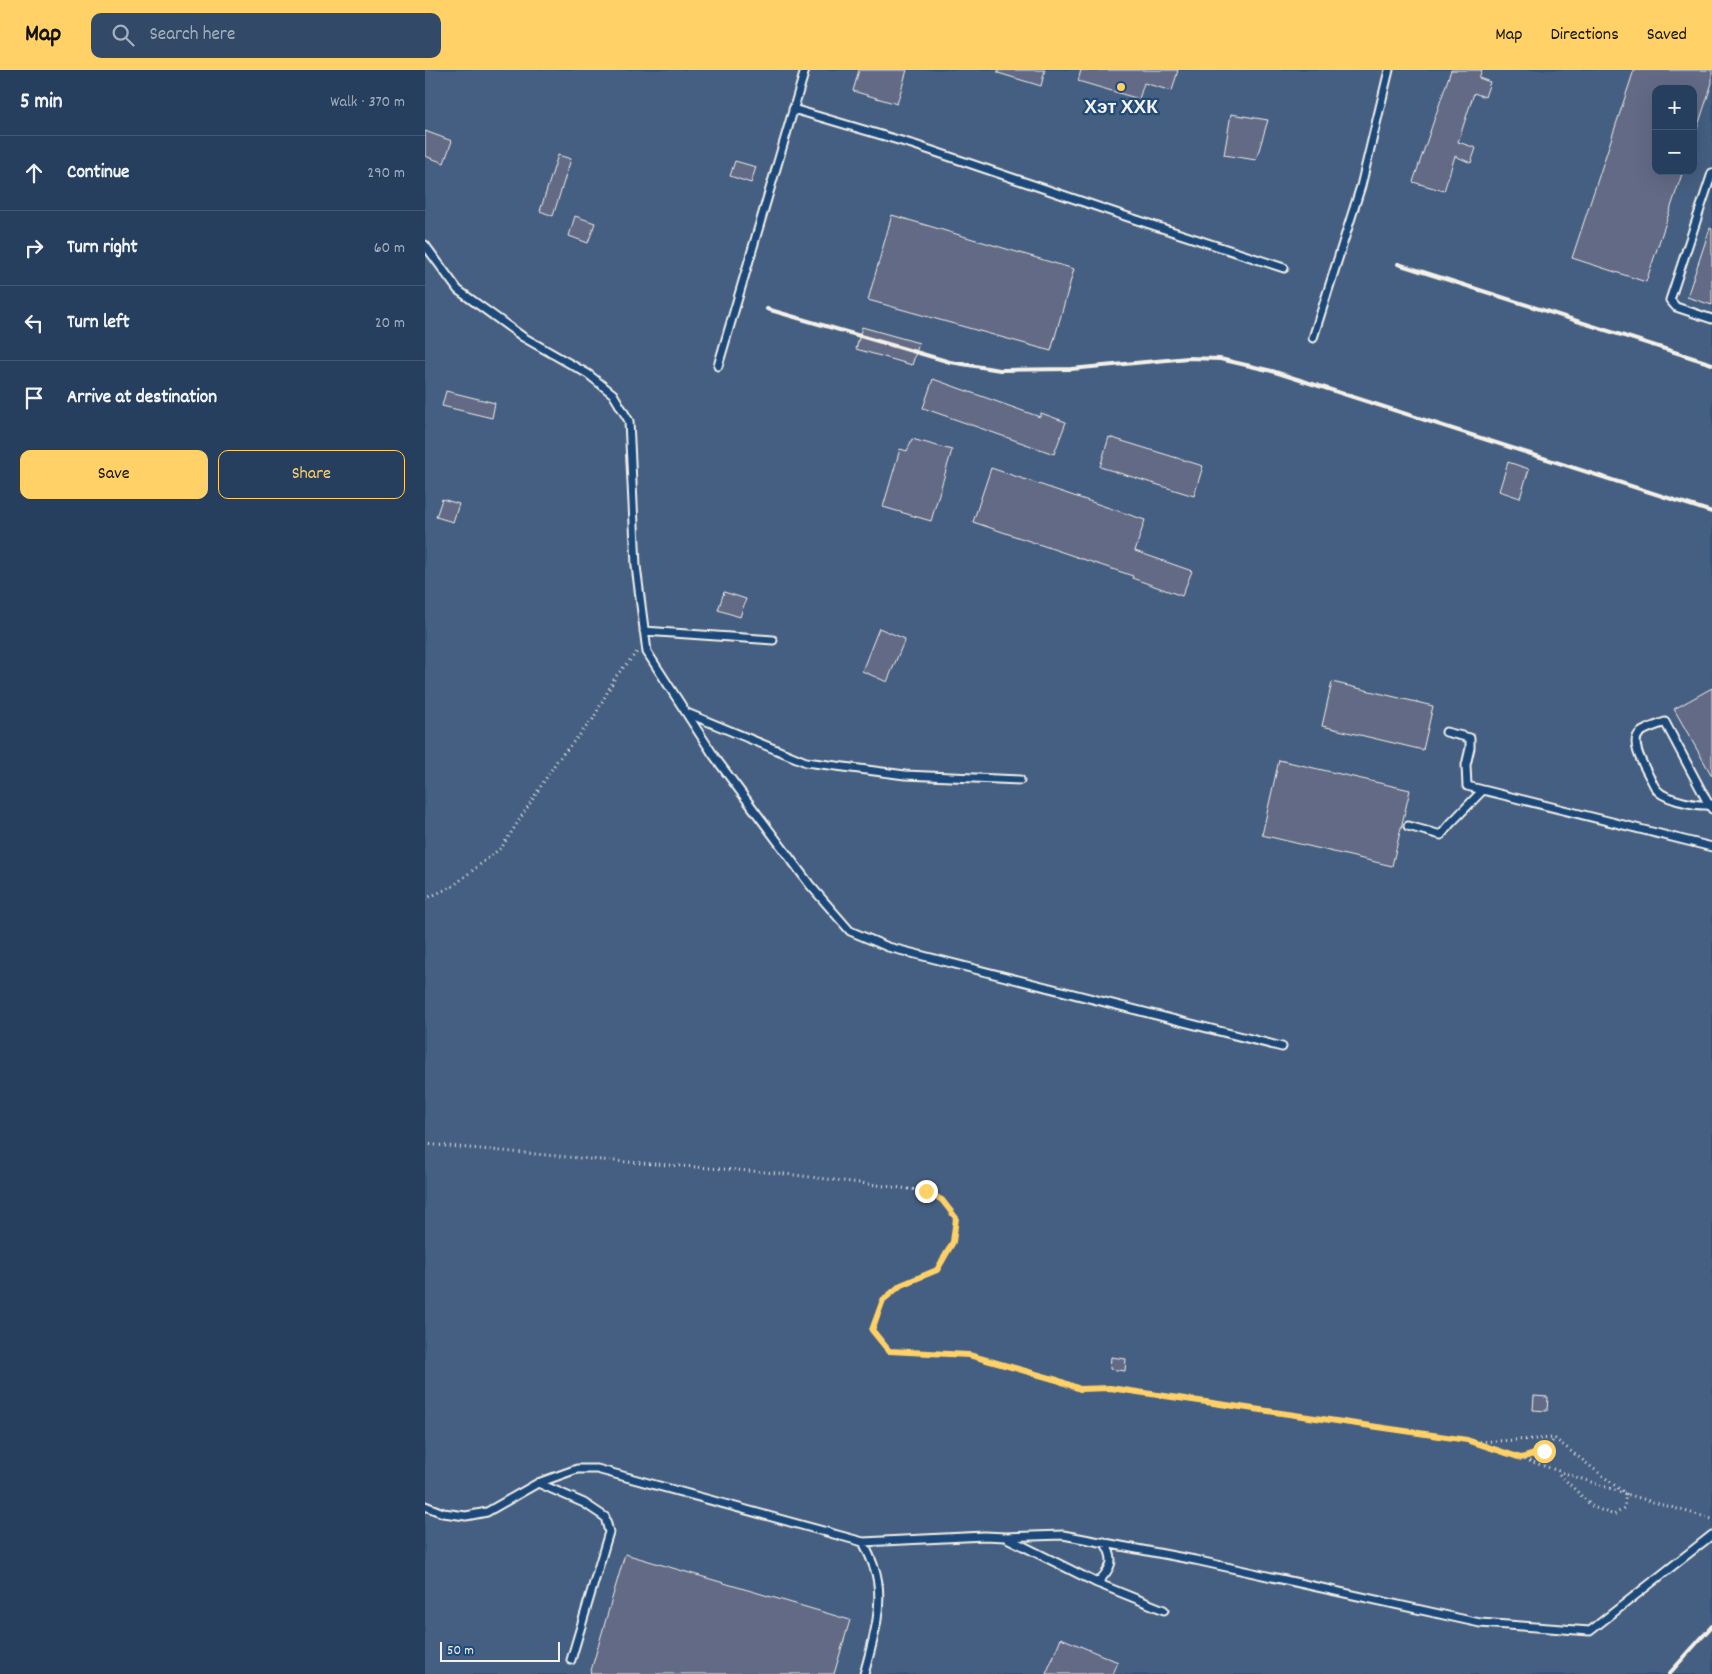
<!DOCTYPE html>
<html lang="en">
<head>
<meta charset="utf-8">
<style>
  :root { --surface:#263f5e; --page:#324a67; --text:#f1f3f6; --muted:#a4afbc; --line:#425873; --accent:#ffd166 }
  body { margin:0; font-family:Dekko,sans-serif; background:var(--page); color:var(--text) }
  .controls { position:absolute; right:15px; top:15px; display:grid; overflow:hidden; border-radius:10px; box-shadow:0 5px 20px #0002 }
  .controls button { width:45px; height:45px; display:grid; place-items:center; padding:0; border:0; border-bottom:1px solid var(--line); background:var(--surface); color:var(--text); font:25px sans-serif }
  .scale { position:absolute; left:15px; bottom:12px; width:120px; box-sizing:border-box; padding-left:5px; border:2px solid #f4f1e8; border-top:0; font-size:14px; line-height:18px; white-space:nowrap; color:#f4f1e8; -webkit-text-stroke:4px #1f4a7a; paint-order:stroke }
  .stop { position:absolute; width:15px; height:15px; margin:-11px; border:4px solid #ffd166; border-radius:50%; background:#fff }
  .stop.end { background:#ffd166; border-color:#fff; box-shadow:0 1px 5px #0008 }
  .list { margin:0; padding:0; list-style:none }
  h2 { display:flex; justify-content:space-between; align-items:center; height:65px; margin:0; padding:0 20px; font-size:21px }
  h2 small { font-size:16px; font-weight:400; color:var(--muted) }
  .list li { display:grid; grid-template-columns:32px 1fr auto; gap:15px; align-items:center; box-sizing:border-box; height:75px; padding:0 20px; border-top:1px solid var(--line) }
  .list b { display:block; font-size:19px; white-space:nowrap }
  .list em { font-size:16px; font-style:normal; color:var(--muted) }
  .actions { display:flex; gap:10px; padding:15px 20px }
  .actions a { flex:1; padding:11px 0; border:1px solid var(--accent); border-radius:10px; text-align:center; font-size:18px; color:var(--accent) }
  .actions .main { background:var(--accent); color:#111 }
  .icon { flex:none; width:28px; height:28px; fill:none; stroke:currentColor; stroke-width:2; stroke-linecap:round; stroke-linejoin:round }
  .map { position:relative; flex:none; width:1287px; height:1604px; overflow:hidden }
  header { display:flex; align-items:center; gap:30px; box-sizing:border-box; height:70px; padding:0 25px; background:var(--accent); color:#111 }
  header strong { font-size:24px }
  nav { display:flex; gap:28px; margin-inline-start:auto; font-size:18px }
  .search { width:350px; height:45px; background:var(--page); display:flex; align-items:center; gap:12px; box-sizing:border-box; padding:0 18px; border-radius:10px; color:var(--muted); font-size:19px }
  main { display:flex }
  aside { flex:1; background:var(--surface) }
  .map>svg:first-child { display:block }
  .built { fill:#455e82; fill-rule:evenodd }
  .building { fill:#636b86; stroke:#f4f1e8 }
  .lines { fill:none; stroke-linecap:round; stroke-linejoin:round }
  .lane-casing { stroke:#f4f1e8; stroke-width:11 }
  .path { stroke:#f4f1e8; stroke-width:3; stroke-dasharray:1 4; stroke-linecap:butt }
  .lane { stroke:#1f4a7a; stroke-width:7 }
  .rail { stroke:#f4f1e8; stroke-width:4 }
  .route { stroke:#ffd166; stroke-width:6 }
  .poi-dot { fill:#ffd166; stroke:#1f4a7a; stroke-width:2 }
  .labels { text-anchor:middle; stroke-width:4.5; stroke-linejoin:round; paint-order:stroke }
  .poi-label { font-size:19px; font-weight:bold; fill:#f4f1e8; stroke:#1f4a7a }
</style>
</head>
<body>
<header>
<strong>Map</strong>
<div class="search"><svg class="icon" aria-label="search" viewBox="0 0 24 24"><circle cx="10" cy="10" r="6"/><path d="M15 15l6 6"/></svg>Search here</div>
<nav><a>Map</a><a>Directions</a><a>Saved</a></nav>
</header>
<main>
<aside>
<h2>5 min<small>Walk · 370 m</small></h2>
<ul class="list">
<li><svg class="icon" aria-label="ahead" viewBox="0 0 24 24"><path d="M12 20V5M6 11l6-6 6 6"/></svg><div><b>Continue</b></div><em>290 m</em></li>
<li><svg class="icon" aria-label="right" viewBox="0 0 24 24"><path d="M7 20v-9h11M14 6l5 5-5 5"/></svg><div><b>Turn right</b></div><em>60 m</em></li>
<li><svg class="icon" aria-label="left" viewBox="0 0 24 24"><path d="M17 20v-9H6M10 6l-5 5 5 5"/></svg><div><b>Turn left</b></div><em>20 m</em></li>
<li><svg class="icon" aria-label="arrive" viewBox="0 0 24 24"><path d="M6 21V4h12l-3 4 3 4H6"/></svg><div><b>Arrive at destination</b></div></li>
</ul>
<div class="actions"><a class="main">Save</a><a>Share</a></div>
</aside>
<div class="map">
<svg width="1287" height="1604" viewBox="0 0 1287 1604">
  <rect width="100%" height="100%" fill="#33547e"/>
  <filter id="ink" filterUnits="userSpaceOnUse"><feTurbulence type="fractalNoise" baseFrequency=".02" numOctaves="2"/><feDisplacementMap in="SourceGraphic" scale="10" xChannelSelector="R" yChannelSelector="G"/><feConvolveMatrix kernelMatrix="1 2 1 2 8 2 1 2 1" color-interpolation-filters="sRGB"/></filter>
  <g filter="url(#ink)">
    <path class="built" d="M 0,0 L 1287,0 L 1287,1604 L 0,1604 ZM 1231,19 L 1268,19 L 1268,101 L 1231,101 Z"/>
    <path class="building" d="M 434,0 L 482,0 L 472,34 L 428,21 Z
      M 573,0 L 620,0 L 616,16 L 573,3 Z
      M 656,0 L 753,0 L 747,21 L 719,13 L 714,29 L 653,11 Z
      M 1026,0 L 1057,0 L 1054,8 L 1065,12 L 1060,27 L 1049,23 L 1033,72 L 1051,78 L 1046,93 L 1030,86 L 1019,121 L 988,112 Z
      M 1209,0 L 1287,0 L 1287,13 L 1271,62 L 1268,62 L 1268,19 L 1231,19 L 1231,101 L 1258,101 L 1221,212 L 1147,188 Z
      M 806,44 L 843,50 L 831,90 L 799,85 Z
      M 0,61 L 27,71 L 19,93 L 0,86 Z
      M 133,85 L 146,89 L 128,146 L 115,141 Z
      M 310,91 L 331,97 L 326,113 L 305,106 Z
      M 467,145 L 649,199 L 626,281 L 443,230 Z
      M 150,146 L 170,153 L 163,173 L 144,166 Z
      M 1285,158 L 1287,159 L 1287,235 L 1262,227 Z
      M 437,257 L 494,273 L 487,295 L 431,279 Z
      M 508,309 L 615,347 L 616,343 L 641,352 L 629,384 L 498,338 Z
      M 21,321 L 70,333 L 67,348 L 17,336 Z
      M 684,367 L 778,396 L 769,426 L 675,397 Z
      M 487,369 L 527,380 L 506,451 L 458,437 L 475,379 L 482,381 Z
      M 1083,392 L 1104,399 L 1095,428 L 1074,421 Z
      M 566,398 L 720,450 L 710,481 L 767,501 L 757,526 L 707,508 L 708,506 L 548,452 Z
      M 17,429 L 34,434 L 28,452 L 11,447 Z
      M 299,522 L 321,529 L 315,547 L 293,540 Z
      M 454,558 L 480,569 L 462,612 L 437,601 Z
      M 907,612 L 1008,636 L 998,680 L 897,656 Z
      M 1287,618 L 1287,706 L 1249,639 Z
      M 854,690 L 985,720 L 967,796 L 837,765 Z
      M 686,1287 L 701,1289 L 700,1301 L 685,1299 Z
      M 1109,1326 L 1123,1327 L 1122,1341 L 1108,1340 Z
      M 200,1484 L 425,1550 L 409,1604 L 165,1604 Z
      M 636,1568 L 693,1592 L 688,1604 L 621,1604 Z"/>
    <g class="lines">
      <g class="lane-casing">
        <path id="lane" d="M 368,39 L 490,75 L 706,148 L 859,198
          M 1287,103 L 1245,230 L 1251,237 L 1287,249
          M 0,175 L 33,220 L 98,267 L 163,304 L 188,324 L 204,351 L 211,496 L 222,582 L 289,686 L 385,815 L 425,861 L 463,877 L 857,977
          M 888,268 L 936,116 L 964,0
          M 293,296 L 380,0
          M 219,561 L 348,570
          M 262,643 L 381,692 L 480,705 L 595,710
          M 1021,662 L 1045,668 L 1045,678 L 1041,695 L 1042,716 L 1058,720
          M 1287,734 C 1276,738 1239,729 1232,720 C 1228,716 1227,710 1224,706 C 1219,696 1204,672 1215,663 C 1221,658 1233,655 1240,652 L 1284,735 L 1287,739
          M 983,756 L 1016,765 L 1025,754 L 1058,720 L 1287,777
          M 113,1413 L 159,1433 L 180,1447 L 184,1462 L 146,1590
          M 0,1436 L 18,1443 L 41,1446 L 62,1442 L 113,1413 L 152,1399 L 172,1399 L 438,1472 L 560,1466 L 580,1467 L 672,1513 L 739,1540
          M 581,1467 L 638,1465 L 770,1490 L 1055,1553 L 1165,1561 L 1287,1465
          M 438,1472 C 442,1480 446,1488 449,1497 C 461,1529 448,1572 439,1604
          M 672,1513 C 687,1498 691,1490 679,1472"/>
      </g>
      <path class="path" d="M 0,829 L 28,816 L 77,777 L 132,691 L 168,649 L 191,606 L 212,582
        M 0,1074 L 176,1090 L 352,1103 L 501,1121 L 517,1130 L 531,1148 L 528,1172 L 512,1200 L 476,1215 L 458,1230 L 447,1260 L 464,1281 L 544,1285 L 632,1310 L 655,1319 L 685,1318 L 1043,1370 L 1201,1424 L 1287,1449
        M 1050,1372 L 1129,1368 L 1201,1424 L 1199,1438 L 1189,1445 L 1168,1437 L 1132,1402
        M 1097,1388 C 1111,1384 1123,1382 1129,1368"/>
      <use href="#lane" class="lane"/>
      <path class="rail" d="M 973,194 L 1287,294
        M 342,239 L 525,292 L 575,300 L 646,299 L 763,288 L 795,289 L 847,301 L 1287,442
        M 1244,1604 L 1287,1556"/>
    </g>
  </g>
  <g class="lines" filter="url(#ink)">
    <path class="route" d="M 501,1121 L 517,1130 L 531,1148 L 528,1172 L 512,1200 L 476,1215 L 458,1230 L 447,1260 L 464,1281 L 544,1285 L 632,1310 L 655,1319 L 685,1318 L 1042,1370 L 1096,1388 L 1119,1381"/>
  </g>
  <circle class="poi-dot" cx="696" cy="17" r="5"/>
  <g class="labels">
    <g class="poi-label">
      <text x="696" y="43">Хэт ХХК</text>
    </g>
  </g>
</svg>
<div class="controls">
<button>+</button>
<button>−</button>
</div>
<div class="scale">50 m</div>
<div class="stop" style="left:1119px;top:1381px"></div>
<div class="stop end" style="left:501px;top:1121px"></div>
</div>
</main>
</body>
</html>
